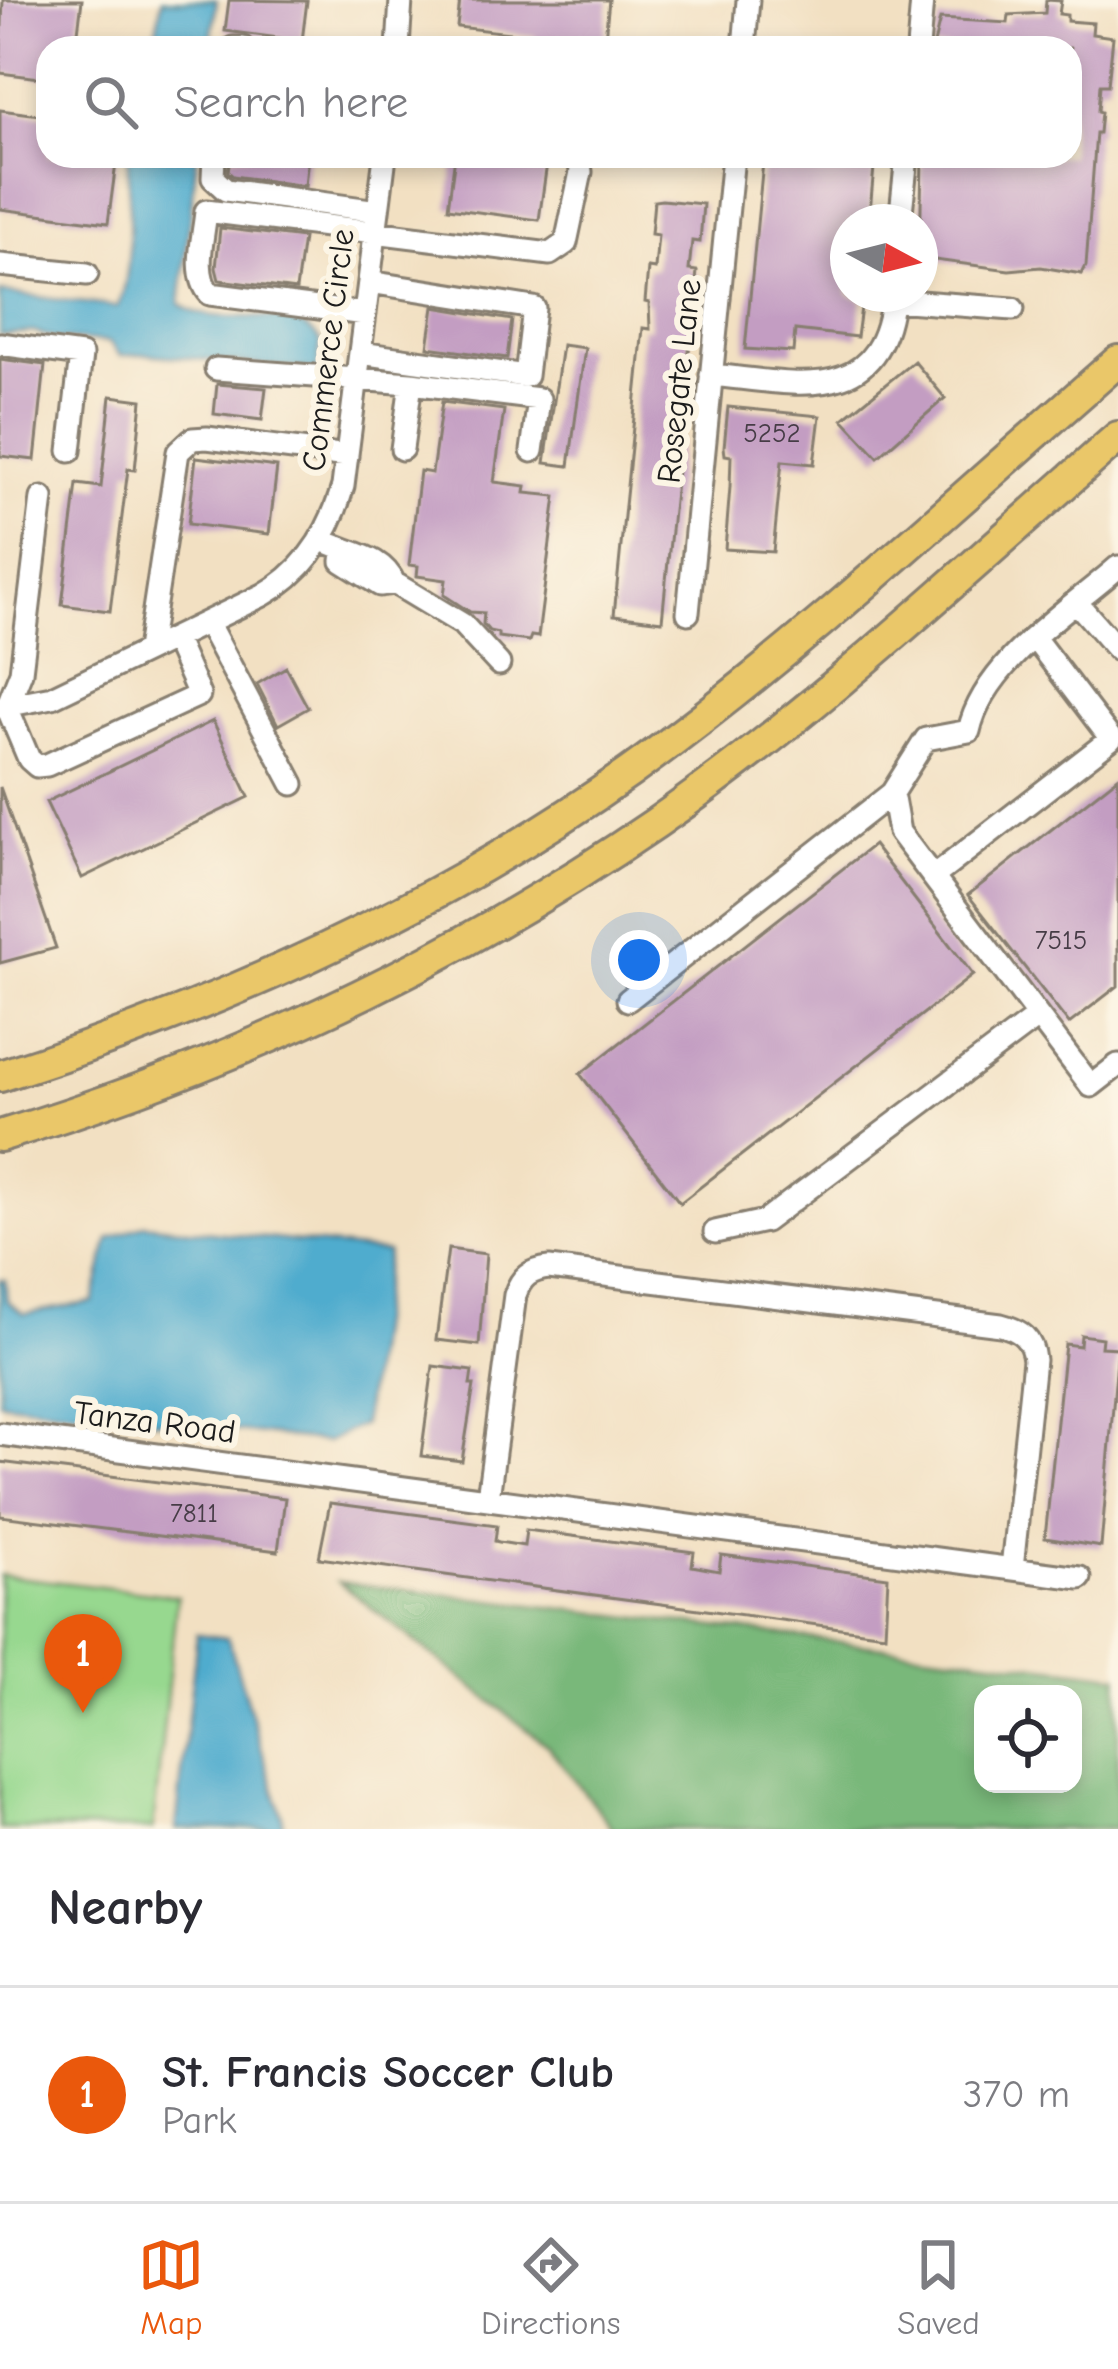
<!DOCTYPE html>
<html lang="en">
<head>
<meta charset="utf-8">
<style>
  :root { --surface:#fff; --page:#f2f2f3; --text:#2b2b33; --muted:#7c7c81; --line:#e1e1e2; --accent:#ea580c }
  body { margin:0; font-family:"Comic Neue",sans-serif; background:var(--page); color:var(--text) }
  .controls { position:absolute; right:36px; bottom:36px; display:grid; overflow:hidden; border-radius:24px; box-shadow:0 6px 18px #0003 }
  .controls button { width:108px; height:108px; display:grid; place-items:center; padding:0; border:0; border-bottom:3px solid var(--line); background:var(--surface); color:var(--text); font:60px sans-serif }
  .compass { position:absolute; left:830px; top:204px; width:108px; height:108px; border-radius:50%; background:var(--surface); box-shadow:0 6px 18px #0003; rotate:97deg }
  .you { position:absolute; left:639px; top:960px; width:42px; height:42px; margin:-30px; border:9px solid #fff; border-radius:50%; background:#1a73e8; box-shadow:0 0 0 18px #1a73e833 }
  .badge { display:grid; place-items:center; width:78px; height:78px; border-radius:50%; background:var(--accent); color:#fff; font-size:39px; font-weight:700 }
  .pin { position:absolute; translate:-50% -99px; filter:drop-shadow(0 3px 6px #0008) }
  .pin::after { content:''; position:absolute; top:63px; width:42px; height:36px; background:inherit; clip-path:polygon(0 0,100% 0,50% 100%) }
  .list { margin:0; padding:0; list-style:none }
  h2 { display:flex; justify-content:space-between; align-items:center; height:156px; margin:0; padding:0 48px; font-size:51px }
  h2 small { font-size:39px; font-weight:400; color:var(--muted) }
  .list li { display:grid; grid-template-columns:78px 1fr auto; gap:36px; align-items:center; box-sizing:border-box; height:216px; padding:0 48px; border-top:3px solid var(--line) }
  .list b { display:block; font-size:45px; white-space:nowrap }
  .list p { margin:0; font-size:39px; white-space:nowrap; color:var(--muted) }
  .list em { font-size:39px; font-style:normal; color:var(--muted) }
  .icon { flex:none; width:66px; height:66px; fill:none; stroke:currentColor; stroke-width:2; stroke-linecap:round; stroke-linejoin:round }
  .map { position:relative; flex:none; width:1118px; height:1829px; overflow:hidden }
  .search { position:absolute; background:var(--surface); box-shadow:0 6px 18px #0003; left:36px; right:36px; top:36px; height:132px; display:flex; align-items:center; gap:30px; box-sizing:border-box; padding:0 42px; border-radius:36px; color:var(--muted); font-size:45px }
  .sheet { height:372px; background:var(--surface) }
  nav { display:flex; justify-content:space-around; align-items:center; box-sizing:border-box; height:168px; border-top:3px solid var(--line); background:var(--surface); font-size:33px; color:var(--muted) }
  nav a { display:grid; justify-items:center; gap:6px }
  nav .on { color:var(--accent) }
  .map>svg:first-child { display:block }
  .green { fill:#97d88f; stroke:#5a7a56; stroke-width:3 }
  .forest { fill:#79b87a; stroke:#4a6a4b; stroke-width:3; fill-rule:evenodd }
  .water { fill:#50acce; stroke:#366475; stroke-width:3 }
  .building { fill:#c39dc2 }
  .lines { fill:none; stroke-linecap:round; stroke-linejoin:round }
  .minor-casing { stroke:#877e6f; stroke-width:27 }
  .highway-casing { stroke:#877e6f; stroke-width:36 }
  .minor { stroke:#fff; stroke-width:21 }
  .highway { stroke:#eac769; stroke-width:30 }
  .labels { text-anchor:middle; stroke-width:12; stroke-linejoin:round; paint-order:stroke }
  .number-label { font-size:27px; fill:#463c46 }
  .street-label { font-size:33px; fill:#1c1c1c; stroke:#fcf5e5 }
</style>
</head>
<body>
<div class="map">
<svg width="1118" height="1829" viewBox="0 0 1118 1829">
  <rect width="100%" height="100%" fill="#fcf5e5"/>
  <filter id="ink" filterUnits="userSpaceOnUse"><feTurbulence type="fractalNoise" baseFrequency=".00833" numOctaves="2"/><feDisplacementMap in="SourceGraphic" scale="24" xChannelSelector="R" yChannelSelector="G"/><feConvolveMatrix kernelMatrix="1 2 1 2 8 2 1 2 1" color-interpolation-filters="sRGB"/></filter>
  <filter id="wash" filterUnits="userSpaceOnUse"><feTurbulence type="fractalNoise" baseFrequency=".004" numOctaves="4" result="noise"/><feDisplacementMap in="SourceGraphic" scale="48" xChannelSelector="R" yChannelSelector="G"/><feGaussianBlur stdDeviation="2.7" result="paint"/><feColorMatrix in="noise" values="0 0 0 0 0 0 0 0 0 0 0 0 0 0 0 0 0 1.4 0 .05"/><feComposite in="paint" operator="in"/></filter>
  <g filter="url(#wash)">
    <rect width="100%" height="100%" fill="#f2e0c2"/>
    <path class="green" d="M 0,1575 L 177,1596 L 153,1829 L 0,1829 Z"/>
    <path class="forest" d="M 339,1582 L 1118,1675 L 1118,1829 L 613,1829 L 548,1746 ZM 983,1694 L 1073,1694 L 1073,1784 L 983,1784 Z"/>
    <path class="water" d="M 162,0 L 217,0 L 210,48 L 153,48 Z
      M 128,156 L 197,156 L 180,304 C 219,333 291,297 321,342 L 317,370 L 144,354 L 120,356 L 109,342 L 56,339 L 33,332 L 0,335 L 0,292 L 117,307 C 136,276 127,194 128,156 Z
      M 144,1224 L 387,1252 L 363,1424 L 327,1442 L 0,1402 L 0,1279 L 5,1280 L 7,1301 L 24,1314 L 93,1302 L 109,1239 Z
      M 197,1634 L 228,1638 L 283,1819 L 282,1829 L 176,1829 Z"/>
    <g id="blocks">
      <path class="building" d="M 3,0 L 82,0 L 76,48 L 48,48 L 48,79 L 0,73 Z
        M 229,0 L 307,1 L 302,41 L 225,31 Z
        M 460,0 L 609,0 L 604,48 L 535,43 L 536,36 L 457,27 Z
        M 1046,0 L 1061,1 L 1059,14 L 1067,15 L 1067,21 L 1093,23 L 1092,34 L 1113,37 L 1108,85 L 1100,85 L 1098,111 L 1101,112 L 1099,133 L 1096,133 L 1086,266 L 1082,274 L 1041,267 L 1009,270 L 920,258 L 922,157 L 1070,156 L 1070,48 L 933,48 L 940,19 L 1008,23 L 1009,15 L 1045,13 Z
        M 0,110 L 48,116 L 48,156 L 117,156 L 108,223 L 0,209 Z
        M 230,156 L 308,156 L 305,186 L 233,176 L 228,172 Z
        M 455,156 L 548,156 L 539,220 L 448,208 Z
        M 827,156 L 875,156 L 869,222 L 848,222 L 848,294 L 862,300 L 857,337 L 795,330 L 793,352 L 745,349 L 763,162 L 825,168 Z
        M 662,200 L 703,204 L 700,242 L 692,241 L 689,270 L 697,271 L 662,621 L 614,615 L 643,328 L 650,329 L 649,303 L 645,302 L 648,268 L 655,269 L 658,235 L 651,234 L 654,201 Z
        M 220,228 L 303,238 L 296,290 L 219,280 L 216,268 Z
        M 434,307 L 512,320 L 507,358 L 428,347 Z
        M 562,345 L 585,348 L 569,466 L 545,463 Z
        M 0,359 L 45,365 L 35,460 L 0,456 Z
        M 914,361 L 945,398 L 878,457 L 843,419 Z
        M 217,384 L 266,388 L 262,420 L 214,414 Z
        M 111,396 L 142,400 L 135,470 L 128,469 L 110,611 L 62,605 L 77,484 L 101,487 Z
        M 442,402 L 504,410 L 494,482 L 526,486 L 525,493 L 556,496 L 538,637 L 531,636 L 529,641 L 498,637 L 498,633 L 489,631 L 483,624 L 484,613 L 470,612 L 444,595 L 446,580 L 417,576 L 418,566 L 409,565 L 420,471 L 432,473 Z
        M 728,407 L 820,416 L 814,464 L 782,461 L 773,552 L 725,549 L 730,487 L 731,456 L 725,455 L 724,447 Z
        M 196,457 L 277,467 L 269,534 L 188,524 Z
        M 286,667 L 308,708 L 278,725 L 257,684 Z
        M 213,721 L 249,797 L 82,878 L 46,802 Z
        M 1118,777 L 1118,986 L 1069,1024 L 968,895 Z
        M 0,787 L 56,948 L 0,963 Z
        M 873,845 L 973,975 L 680,1203 L 580,1074 Z
        M 448,1249 L 486,1254 L 479,1345 L 436,1340 Z
        M 1081,1335 L 1102,1338 L 1101,1347 L 1118,1348 L 1101,1547 L 1045,1538 L 1065,1344 L 1080,1346 Z
        M 433,1366 L 472,1371 L 470,1385 L 474,1385 L 462,1461 L 421,1456 Z
        M 0,1462 L 285,1498 L 278,1551 L 0,1516 Z
        M 330,1503 L 497,1525 L 495,1541 L 499,1542 L 524,1546 L 526,1530 L 694,1552 L 692,1566 L 719,1571 L 721,1555 L 888,1577 L 885,1634 L 319,1558 Z"/>
    </g>
  </g>
  <g filter="url(#ink)">
    <use href="#blocks" fill-opacity="0" stroke="#877e6f" stroke-width="3"/>
    <g class="lines">
      <g class="minor-casing">
        <path id="minor" d="M 233,48 L 243,48
          M 398,48 L 401,0
          M 744,48 L 748,0
          M 918,48 L 922,0
          M 214,156 L 213,178 L 226,190 L 378,211
          M 900,222 L 907,156
          M 0,265 L 87,274
          M 893,300 L 1013,309
          M 365,314 L 210,294 C 192,274 204,236 206,211 L 550,254 L 566,243 L 581,172 L 579,156
          M 0,344 L 81,355 L 70,451
          M 360,353 L 526,376 L 534,308 L 369,282
          M 216,369 L 411,383 L 539,399 L 532,451
          M 711,375 C 797,383 882,409 893,294
          M 402,449 L 411,383
          M 42,498 L 21,672 L 7,707 L 29,759 L 37,766 L 47,765 L 199,695 L 174,638
          M 321,539 C 345,553 382,554 394,583 L 380,585 L 342,561 L 343,552
          M 1118,567 C 1068,611 984,663 969,731 L 926,739 L 892,793 L 899,832 L 1091,1086 L 1118,1065
          M 394,583 L 462,624 L 499,664
          M 1077,603 L 1118,650
          M 688,613 L 733,156
          M 207,622 L 293,784
          M 148,650 L 178,452 L 192,439 L 207,438 L 347,456
          M 0,707 L 52,697 L 263,595 C 306,571 330,532 343,486 L 385,156
          M 933,877 L 1111,739 L 1035,639
          M 628,1000 L 892,793
          M 715,1232 L 765,1221 L 1037,1017
          M 0,1434 L 1080,1578
          M 488,1498 L 515,1295 C 521,1277 530,1270 549,1268 L 1001,1325 C 1021,1330 1032,1339 1034,1360 L 1012,1568"/>
      </g>
      <g class="highway-casing">
        <path id="highway" d="M 0,1076 C 223,1005 438,908 630,772 C 802,648 958,500 1118,361
          M 0,1136 C 233,1065 455,961 656,823 C 820,709 967,569 1118,437"/>
      </g>
      <use href="#minor" class="minor"/>
      <use href="#highway" class="highway"/>
    </g>
  </g>
  <g class="labels">
    <g class="number-label">
      <text x="772" y="442">5252</text>
      <text x="1061" y="949">7515</text>
      <text x="194" y="1522">7811</text>
    </g>
    <g class="street-label">
      <text transform="translate(327 350) rotate(-83)" y="12">Commerce Circle</text>
      <text transform="translate(678 381) rotate(-84)" y="12">Rosegate Lane</text>
      <text transform="translate(155 1421) rotate(7)" y="12">Tanza Road</text>
    </g>
  </g>
</svg>
<div class="controls">
<button><svg class="icon" aria-label="locate" viewBox="0 0 24 24"><circle cx="12" cy="12" r="6"/><path d="M12 2v4M12 18v4M2 12h4M18 12h4"/></svg></button>
</div>
<svg class="compass" viewBox="-18 -18 36 36"><path d="M0-13l5 13h-10z" fill="#e53935"/><path d="M0 13l5-13h-10z" fill="#7c7c81"/></svg>
<div class="you"></div>
<div class="pin badge" style="left:83px;top:1713px">1</div>
<div class="search"><svg class="icon" aria-label="search" viewBox="0 0 24 24"><circle cx="10" cy="10" r="6"/><path d="M15 15l6 6"/></svg>Search here</div>
</div>
<section class="sheet">
<h2>Nearby<small></small></h2>
<ul class="list">
<li><span class="badge">1</span><div><b>St. Francis Soccer Club</b><p>Park</p></div><em>370 m</em></li>
</ul>
</section>
<nav>
<a class="on"><svg class="icon" aria-label="map" viewBox="0 0 24 24"><path d="M3 6l6-2 6 2 6-2v14l-6 2-6-2-6 2zM9 4v14M15 6v14"/></svg>Map</a>
<a><svg class="icon" aria-label="directions" viewBox="0 0 24 24"><path d="M12 3l9 9-9 9-9-9zM9 14v-3h6M13 9l2 2-2 2"/></svg>Directions</a>
<a><svg class="icon" aria-label="saved" viewBox="0 0 24 24"><path d="M7 4h10v16l-5-4-5 4z"/></svg>Saved</a>
</nav>
</body>
</html>
